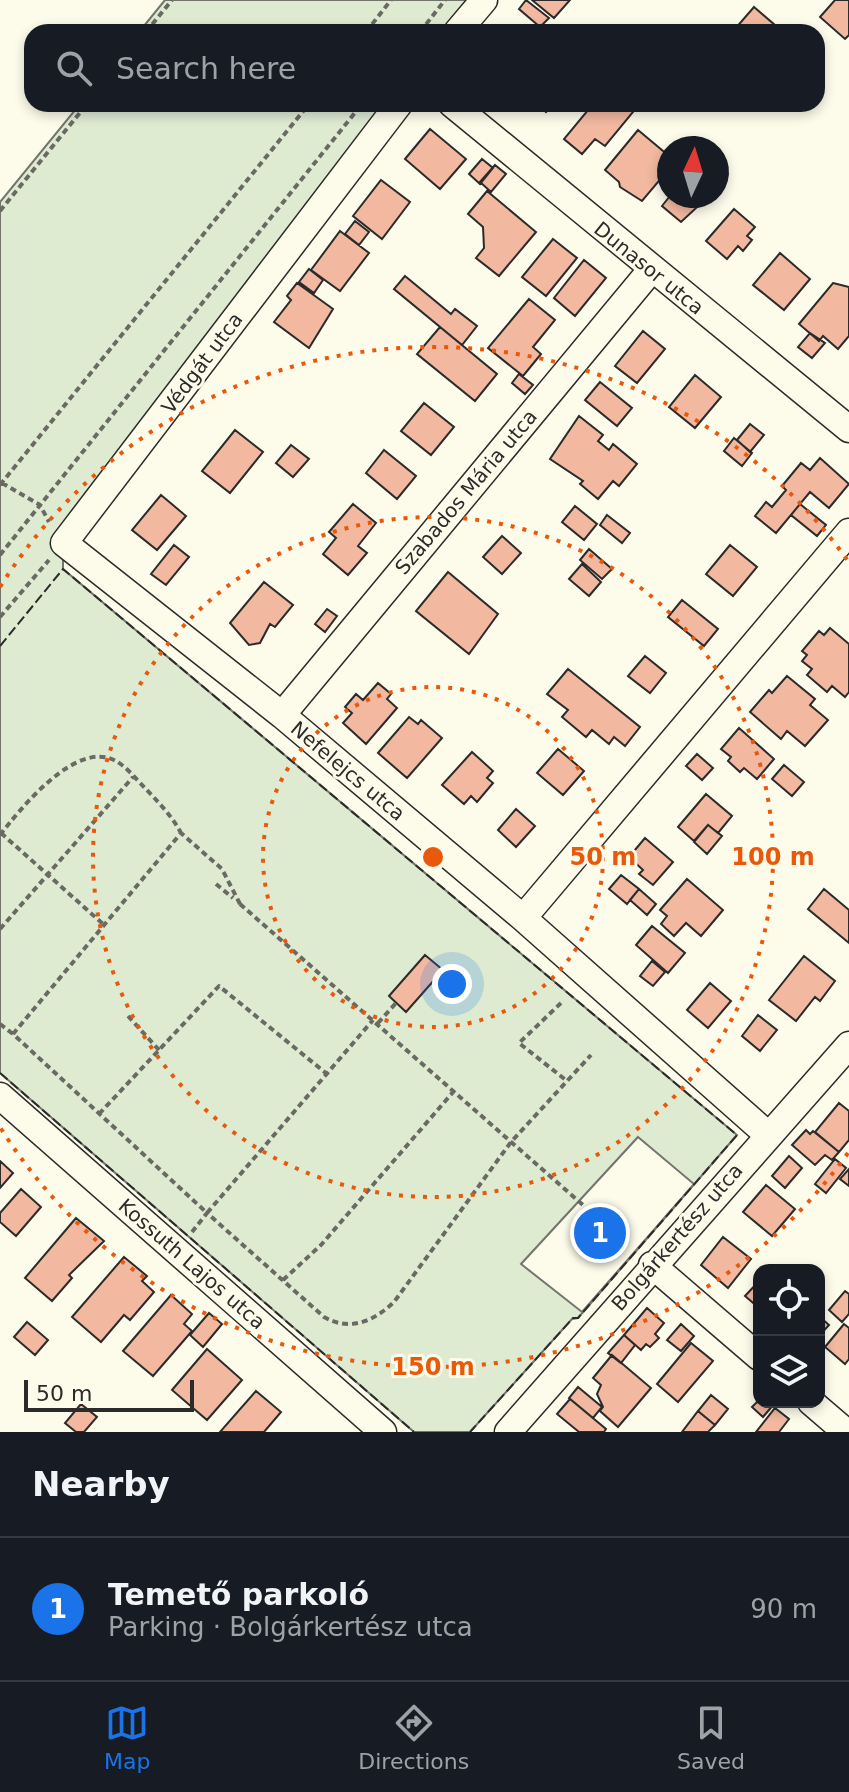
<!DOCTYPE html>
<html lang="en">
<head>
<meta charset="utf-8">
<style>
  :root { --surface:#171b24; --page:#20242c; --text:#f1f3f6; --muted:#9ea1a6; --line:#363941; --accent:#1a73e8 }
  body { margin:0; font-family:"DejaVu Sans",sans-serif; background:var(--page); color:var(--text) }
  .controls { position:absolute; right:24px; bottom:24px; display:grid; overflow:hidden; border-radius:16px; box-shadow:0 4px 12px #0003 }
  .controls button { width:72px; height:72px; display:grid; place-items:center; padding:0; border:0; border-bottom:2px solid var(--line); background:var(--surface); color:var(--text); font:40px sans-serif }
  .compass { position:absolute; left:657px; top:136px; width:72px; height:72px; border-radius:50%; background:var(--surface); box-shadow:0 4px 12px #0003; rotate:4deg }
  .scale { position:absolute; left:24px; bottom:20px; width:170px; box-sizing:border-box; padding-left:8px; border:4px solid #2b2b2b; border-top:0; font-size:22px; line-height:28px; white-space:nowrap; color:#2b2b2b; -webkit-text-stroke:6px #fdfbea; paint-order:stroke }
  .you { position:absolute; left:452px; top:984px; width:28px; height:28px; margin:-20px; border:6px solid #fff; border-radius:50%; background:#1a73e8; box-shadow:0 0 0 12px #1a73e833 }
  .badge { display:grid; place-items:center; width:52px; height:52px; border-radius:50%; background:var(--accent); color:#fff; font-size:26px; font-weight:700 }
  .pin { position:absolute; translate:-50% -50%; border:4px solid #fff; box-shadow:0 2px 8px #0006 }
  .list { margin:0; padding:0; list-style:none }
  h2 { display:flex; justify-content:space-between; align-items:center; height:104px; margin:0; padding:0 32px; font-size:34px }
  h2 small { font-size:26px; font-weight:400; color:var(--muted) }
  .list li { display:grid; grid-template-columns:52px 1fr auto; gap:24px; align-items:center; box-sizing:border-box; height:144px; padding:0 32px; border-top:2px solid var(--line) }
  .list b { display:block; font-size:30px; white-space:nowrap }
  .list p { margin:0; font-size:26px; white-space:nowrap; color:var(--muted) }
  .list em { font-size:26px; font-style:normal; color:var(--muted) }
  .icon { flex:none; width:44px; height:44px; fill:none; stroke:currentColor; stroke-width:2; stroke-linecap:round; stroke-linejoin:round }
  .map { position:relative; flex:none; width:849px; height:1432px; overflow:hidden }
  .search { position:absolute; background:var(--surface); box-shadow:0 4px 12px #0003; left:24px; right:24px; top:24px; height:88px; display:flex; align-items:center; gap:20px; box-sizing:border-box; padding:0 28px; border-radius:24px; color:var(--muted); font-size:30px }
  .sheet { height:248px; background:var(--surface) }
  nav { display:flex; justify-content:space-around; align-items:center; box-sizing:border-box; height:112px; border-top:2px solid var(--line); background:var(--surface); font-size:22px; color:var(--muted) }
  nav a { display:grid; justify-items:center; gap:4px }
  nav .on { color:var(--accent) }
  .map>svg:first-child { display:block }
  .green { fill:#deebd1; stroke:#74746e; stroke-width:2; fill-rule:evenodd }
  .building { fill:#f2b8a0; stroke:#2b2b2b; stroke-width:2 }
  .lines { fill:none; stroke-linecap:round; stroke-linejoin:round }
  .minor-casing { stroke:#2b2b2b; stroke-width:29 }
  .path { stroke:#6a6964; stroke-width:4; stroke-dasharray:6 4; stroke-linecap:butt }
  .minor { stroke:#fdfbea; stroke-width:26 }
  .fence { stroke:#2b2b2b; stroke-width:2; stroke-dasharray:10 4; stroke-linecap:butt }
  .ring { fill:none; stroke:#e8590c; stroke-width:4; stroke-dasharray:4 8 }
  .labels { text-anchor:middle; stroke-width:6; stroke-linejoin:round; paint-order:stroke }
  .street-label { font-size:20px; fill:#2b2b2b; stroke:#fdfbea }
  .centre { fill:#e8590c; stroke:#fdfbea; stroke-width:4 }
  .ring-label { font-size:24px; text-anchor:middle; font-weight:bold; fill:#e8590c; stroke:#fdfbea; stroke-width:6; stroke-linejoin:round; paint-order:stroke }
</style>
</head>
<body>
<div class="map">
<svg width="849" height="1432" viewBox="0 0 849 1432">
  <rect width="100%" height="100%" fill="#fdfbea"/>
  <path class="green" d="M 165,0 L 482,0 L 457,32 L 139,32 Z
    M 80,104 L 402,104 L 63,543 L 63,569 L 737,1135 L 578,1318 L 572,1319 L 470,1432 L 414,1432 L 0,1073 L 0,202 ZM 638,1137 L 694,1184 L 582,1312 L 521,1264 Z"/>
  <path class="building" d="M 526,0 L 549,18 L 540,27 L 519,9 Z
    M 532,0 L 570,0 L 554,18 Z
    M 835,0 L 849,0 L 849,35 L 845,39 L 820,17 Z
    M 754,7 L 783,32 L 734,30 Z
    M 537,104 L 553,104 L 546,112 Z
    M 593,104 L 638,106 L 605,146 L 595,139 L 582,154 L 564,139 Z
    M 430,129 L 466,159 L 440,189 L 405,159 Z
    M 638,130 L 669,156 L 669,169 L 642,201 L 620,187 L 619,182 L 605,170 Z
    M 482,159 L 493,168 L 480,184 L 469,174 Z
    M 495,165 L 506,174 L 491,192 L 480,182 Z
    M 381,180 L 410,202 L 382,239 L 353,216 Z
    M 487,191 L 536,232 L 499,276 L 476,258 L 484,248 L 483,227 L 468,214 Z
    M 670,196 L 709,196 L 681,222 L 662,206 Z
    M 734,209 L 755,227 L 747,236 L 752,240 L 743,251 L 738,246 L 727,259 L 706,241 Z
    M 355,221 L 369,232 L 359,245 L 345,234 Z
    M 340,231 L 369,253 L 340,291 L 311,270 Z
    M 553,239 L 577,258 L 546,296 L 522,277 Z
    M 780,253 L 810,279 L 784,310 L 753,285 Z
    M 584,260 L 606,278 L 575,316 L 554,298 Z
    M 309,269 L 323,280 L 314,293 L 299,282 Z
    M 405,276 L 451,314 L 455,309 L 477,326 L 462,345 L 394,289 Z
    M 297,283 L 333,309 L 309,348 L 274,322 L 291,300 L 287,296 Z
    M 833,283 L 849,287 L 849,336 L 838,349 L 823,336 L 819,341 L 799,324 Z
    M 529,299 L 555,320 L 533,347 L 541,354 L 523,376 L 488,348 Z
    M 440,327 L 497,374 L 475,401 L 417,354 Z
    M 643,331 L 665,349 L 637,383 L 615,366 Z
    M 810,333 L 825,343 L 812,358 L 798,347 Z
    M 519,374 L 533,385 L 525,394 L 512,383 Z
    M 695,375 L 721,397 L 695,428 L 669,407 Z
    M 600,382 L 632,408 L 617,426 L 585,400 Z
    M 424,403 L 454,427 L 431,455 L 401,431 Z
    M 579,416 L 603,435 L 598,441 L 609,450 L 613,444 L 637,464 L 619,486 L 613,481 L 598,499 L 580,484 L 583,481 L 550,459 Z
    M 750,424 L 764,435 L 750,452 L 737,440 Z
    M 235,430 L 263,452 L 230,493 L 202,471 Z
    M 734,438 L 752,453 L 742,466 L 724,451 Z
    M 291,445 L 309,459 L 293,477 L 276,463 Z
    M 384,450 L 416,476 L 397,499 L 366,473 Z
    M 820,458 L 849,484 L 829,508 L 810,492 L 776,533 L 755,516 L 766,502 L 772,507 L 786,490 L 782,486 L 801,463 L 810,470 Z
    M 161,495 L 186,516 L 157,550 L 132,530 Z
    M 353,504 L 376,523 L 358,546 L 367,553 L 348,575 L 323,554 L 336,538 L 329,532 Z
    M 800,504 L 826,525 L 817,536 L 791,515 Z
    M 575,506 L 597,524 L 584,540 L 562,522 Z
    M 607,515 L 630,533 L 622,543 L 600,525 Z
    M 502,536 L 521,553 L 502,574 L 483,557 Z
    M 174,545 L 189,557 L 166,585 L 151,574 Z
    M 730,545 L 757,567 L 733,596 L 706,574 Z
    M 589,549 L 612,569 L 602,579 L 580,560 Z
    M 582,564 L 601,582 L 589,596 L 569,579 Z
    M 448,572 L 498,614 L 469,654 L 416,611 Z
    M 264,582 L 293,605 L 275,627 L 270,624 L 260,643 L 249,645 L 230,623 Z
    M 682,600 L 718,629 L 704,646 L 668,617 Z
    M 327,609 L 337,616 L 325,632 L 315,624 Z
    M 830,628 L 849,644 L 849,692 L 845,697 L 832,686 L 827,692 L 807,675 L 812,669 L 802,661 L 807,655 L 802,651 L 819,631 L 824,635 Z
    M 645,656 L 666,673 L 650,693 L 628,676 Z
    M 568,669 L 640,727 L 625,746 L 614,737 L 609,744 L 592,730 L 586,737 L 562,717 L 568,710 L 547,694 Z
    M 787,676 L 815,699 L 810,705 L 828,720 L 805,746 L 787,731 L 781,739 L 750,712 L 769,690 L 772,693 Z
    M 378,683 L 391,694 L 387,699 L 397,708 L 366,744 L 343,723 L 352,713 L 345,707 L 356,694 L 363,700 Z
    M 409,717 L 418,724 L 421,720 L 442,738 L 407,778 L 378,753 Z
    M 739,728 L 774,759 L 757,779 L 744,768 L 740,772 L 728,761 L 731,757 L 721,749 Z
    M 558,749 L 584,771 L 563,795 L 537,773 Z
    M 472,752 L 493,771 L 487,778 L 493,783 L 477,802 L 471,796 L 464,804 L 442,785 Z
    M 697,754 L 713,768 L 702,780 L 686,766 Z
    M 784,765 L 804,782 L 792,796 L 772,779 Z
    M 706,794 L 732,816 L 718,833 L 708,825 L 694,841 L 678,827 Z
    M 516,809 L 535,826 L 516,847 L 498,830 Z
    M 708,825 L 722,836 L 707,854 L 694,842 Z
    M 645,838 L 673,862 L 653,885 L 639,874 L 643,870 L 629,857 Z
    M 621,875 L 639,889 L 627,904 L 609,889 Z
    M 687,879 L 723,910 L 701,936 L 686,923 L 674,936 L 661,924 L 667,916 L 660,910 Z
    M 639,889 L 656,904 L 647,915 L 630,900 Z
    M 824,889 L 849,910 L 849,943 L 808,909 Z
    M 652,926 L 685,953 L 668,973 L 636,945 Z
    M 425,955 L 443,970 L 406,1012 L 389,996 Z
    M 804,956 L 835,981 L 820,1001 L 815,997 L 796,1021 L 769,1000 Z
    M 652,961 L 665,972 L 653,986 L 640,976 Z
    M 710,983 L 731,1001 L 708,1028 L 687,1010 Z
    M 758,1015 L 777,1030 L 760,1051 L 742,1036 Z
    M 839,1103 L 849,1111 L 849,1140 L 839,1152 L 815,1132 Z
    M 806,1130 L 810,1134 L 813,1131 L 839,1152 L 832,1160 L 825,1155 L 815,1165 L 792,1145 Z
    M 789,1156 L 802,1168 L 785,1188 L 772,1176 Z
    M 835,1159 L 846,1168 L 826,1193 L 815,1184 Z
    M 0,1161 L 13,1173 L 0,1188 Z
    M 849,1169 L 849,1186 L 840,1179 Z
    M 766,1185 L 795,1209 L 772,1236 L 743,1212 Z
    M 21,1189 L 41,1207 L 16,1236 L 0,1222 L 0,1213 Z
    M 76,1218 L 104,1241 L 69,1275 L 72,1278 L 52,1301 L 25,1278 Z
    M 723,1237 L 751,1259 L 728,1288 L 701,1265 Z
    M 124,1257 L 147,1276 L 142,1281 L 154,1292 L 130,1320 L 124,1315 L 101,1342 L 72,1317 Z
    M 759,1281 L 759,1308 L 745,1296 Z
    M 845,1291 L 849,1294 L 849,1314 L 842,1322 L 829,1310 Z
    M 171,1295 L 192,1314 L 184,1324 L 192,1331 L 153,1376 L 123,1351 Z
    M 647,1308 L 664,1323 L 655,1334 L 659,1338 L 650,1347 L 646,1344 L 641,1350 L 624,1335 Z
    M 209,1313 L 222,1324 L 203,1347 L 190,1335 Z
    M 819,1316 L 829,1325 L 819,1336 Z
    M 27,1322 L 48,1340 L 35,1355 L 14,1337 Z
    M 681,1324 L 694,1336 L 681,1351 L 667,1340 Z
    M 844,1324 L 849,1328 L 849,1359 L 845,1364 L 825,1347 Z
    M 624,1335 L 635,1345 L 621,1363 L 608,1353 Z
    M 691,1343 L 713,1361 L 678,1402 L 657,1384 Z
    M 207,1349 L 242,1380 L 207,1420 L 172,1390 Z
    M 612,1355 L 651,1388 L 618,1427 L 600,1411 L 603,1407 L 597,1394 L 601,1385 L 593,1378 Z
    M 578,1387 L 602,1407 L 593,1418 L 569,1398 Z
    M 256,1391 L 281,1412 L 264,1432 L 220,1432 Z
    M 711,1395 L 728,1409 L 715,1425 L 698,1411 Z
    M 570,1399 L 606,1429 L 604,1432 L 579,1432 L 557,1414 Z
    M 759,1400 L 774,1404 L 763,1417 L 752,1407 Z
    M 81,1404 L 97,1417 L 84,1432 L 76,1432 L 65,1423 Z
    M 775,1408 L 789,1419 L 779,1432 L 756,1432 Z
    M 698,1411 L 715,1425 L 708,1432 L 682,1432 Z"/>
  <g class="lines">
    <g class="minor-casing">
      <path id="minor" d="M 457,32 L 484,0
        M 399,104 L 64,543 L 282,715 L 523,918 L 768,1135
        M 452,104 L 849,429
        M 282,715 L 651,270
        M 523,918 L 849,532
        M 0,1096 L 383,1432
        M 652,1265 L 759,1357
        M 811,1402 L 846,1432
        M 508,1432 L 849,1045"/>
    </g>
    <path class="path" d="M 146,32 L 172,0
      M 366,32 L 391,0
      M 420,32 L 445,0
      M 0,211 L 87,104
      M 2,483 L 40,505 L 49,522
      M 0,485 L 309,104
      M 0,555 L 362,104
      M 0,617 L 49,560
      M 1,833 L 103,924
      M 0,835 C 21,808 75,741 114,760 C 126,766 136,779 146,789 C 159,803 172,816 181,833
      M 216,884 L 233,898
      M 240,904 L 222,869 L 181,833 L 13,1034 L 207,1213 L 373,1020
      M 240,904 L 608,1227
      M 0,929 L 133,777
      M 561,1003 L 519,1043 L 567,1081
      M 128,1016 L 159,1050
      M 378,1023 L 396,1003
      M 0,1024 L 13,1034
      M 99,1114 L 219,986 L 327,1074
      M 192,1232 L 207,1213 L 324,1317 C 350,1332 374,1321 394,1302 L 511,1142 L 591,1055
      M 283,1280 L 321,1245 L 454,1091"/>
    <use href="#minor" class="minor"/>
    <path class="fence" d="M 0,646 L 63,569 L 737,1135 L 578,1318 L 573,1318 L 470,1432
      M 0,1073 L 414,1432"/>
  </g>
  <g class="ring">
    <circle cx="433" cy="857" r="170"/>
    <circle cx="433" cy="857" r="340"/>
    <path d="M848 1153A510 510 0 0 1 0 1127M0 587A510 510 0 0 1 848 561"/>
  </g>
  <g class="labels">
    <g class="street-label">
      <text transform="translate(649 268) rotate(39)" y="7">Dunasor utca</text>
      <text transform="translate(202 363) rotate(-53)" y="7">Védgát utca</text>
      <text transform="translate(466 492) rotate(-50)" y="7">Szabados Mária utca</text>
      <text transform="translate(348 771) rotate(40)" y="7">Nefelejcs utca</text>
      <text transform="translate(677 1237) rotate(-49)" y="7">Bolgárkertész utca</text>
      <text transform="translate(192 1264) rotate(41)" y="7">Kossuth Lajos utca</text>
    </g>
  </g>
  <circle cx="433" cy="857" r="12" class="centre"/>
  <g class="ring-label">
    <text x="603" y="865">50 m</text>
    <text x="773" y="865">100 m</text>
    <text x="433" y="1375">150 m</text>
  </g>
</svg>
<div class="controls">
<button><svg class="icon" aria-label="locate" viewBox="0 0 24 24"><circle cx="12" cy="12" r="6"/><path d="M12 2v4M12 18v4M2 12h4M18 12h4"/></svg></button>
<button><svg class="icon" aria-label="layers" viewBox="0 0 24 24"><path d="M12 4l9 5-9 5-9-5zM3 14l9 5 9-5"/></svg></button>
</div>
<svg class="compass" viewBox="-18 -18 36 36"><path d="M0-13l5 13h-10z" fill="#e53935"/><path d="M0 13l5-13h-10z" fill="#9ea1a6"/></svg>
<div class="scale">50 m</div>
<div class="you"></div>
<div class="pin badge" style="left:600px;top:1233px">1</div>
<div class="search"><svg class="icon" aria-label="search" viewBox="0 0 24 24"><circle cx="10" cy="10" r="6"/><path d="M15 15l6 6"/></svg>Search here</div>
</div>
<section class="sheet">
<h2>Nearby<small></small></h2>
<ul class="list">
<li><span class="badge">1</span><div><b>Temető parkoló</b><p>Parking · Bolgárkertész utca</p></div><em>90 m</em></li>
</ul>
</section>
<nav>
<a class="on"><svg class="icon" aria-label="map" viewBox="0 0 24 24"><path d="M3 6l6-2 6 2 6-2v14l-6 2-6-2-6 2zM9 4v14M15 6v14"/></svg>Map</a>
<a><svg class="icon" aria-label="directions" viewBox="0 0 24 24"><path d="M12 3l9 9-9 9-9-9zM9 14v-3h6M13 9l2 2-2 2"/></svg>Directions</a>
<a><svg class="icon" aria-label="saved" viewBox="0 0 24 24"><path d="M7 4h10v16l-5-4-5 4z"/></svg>Saved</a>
</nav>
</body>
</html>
